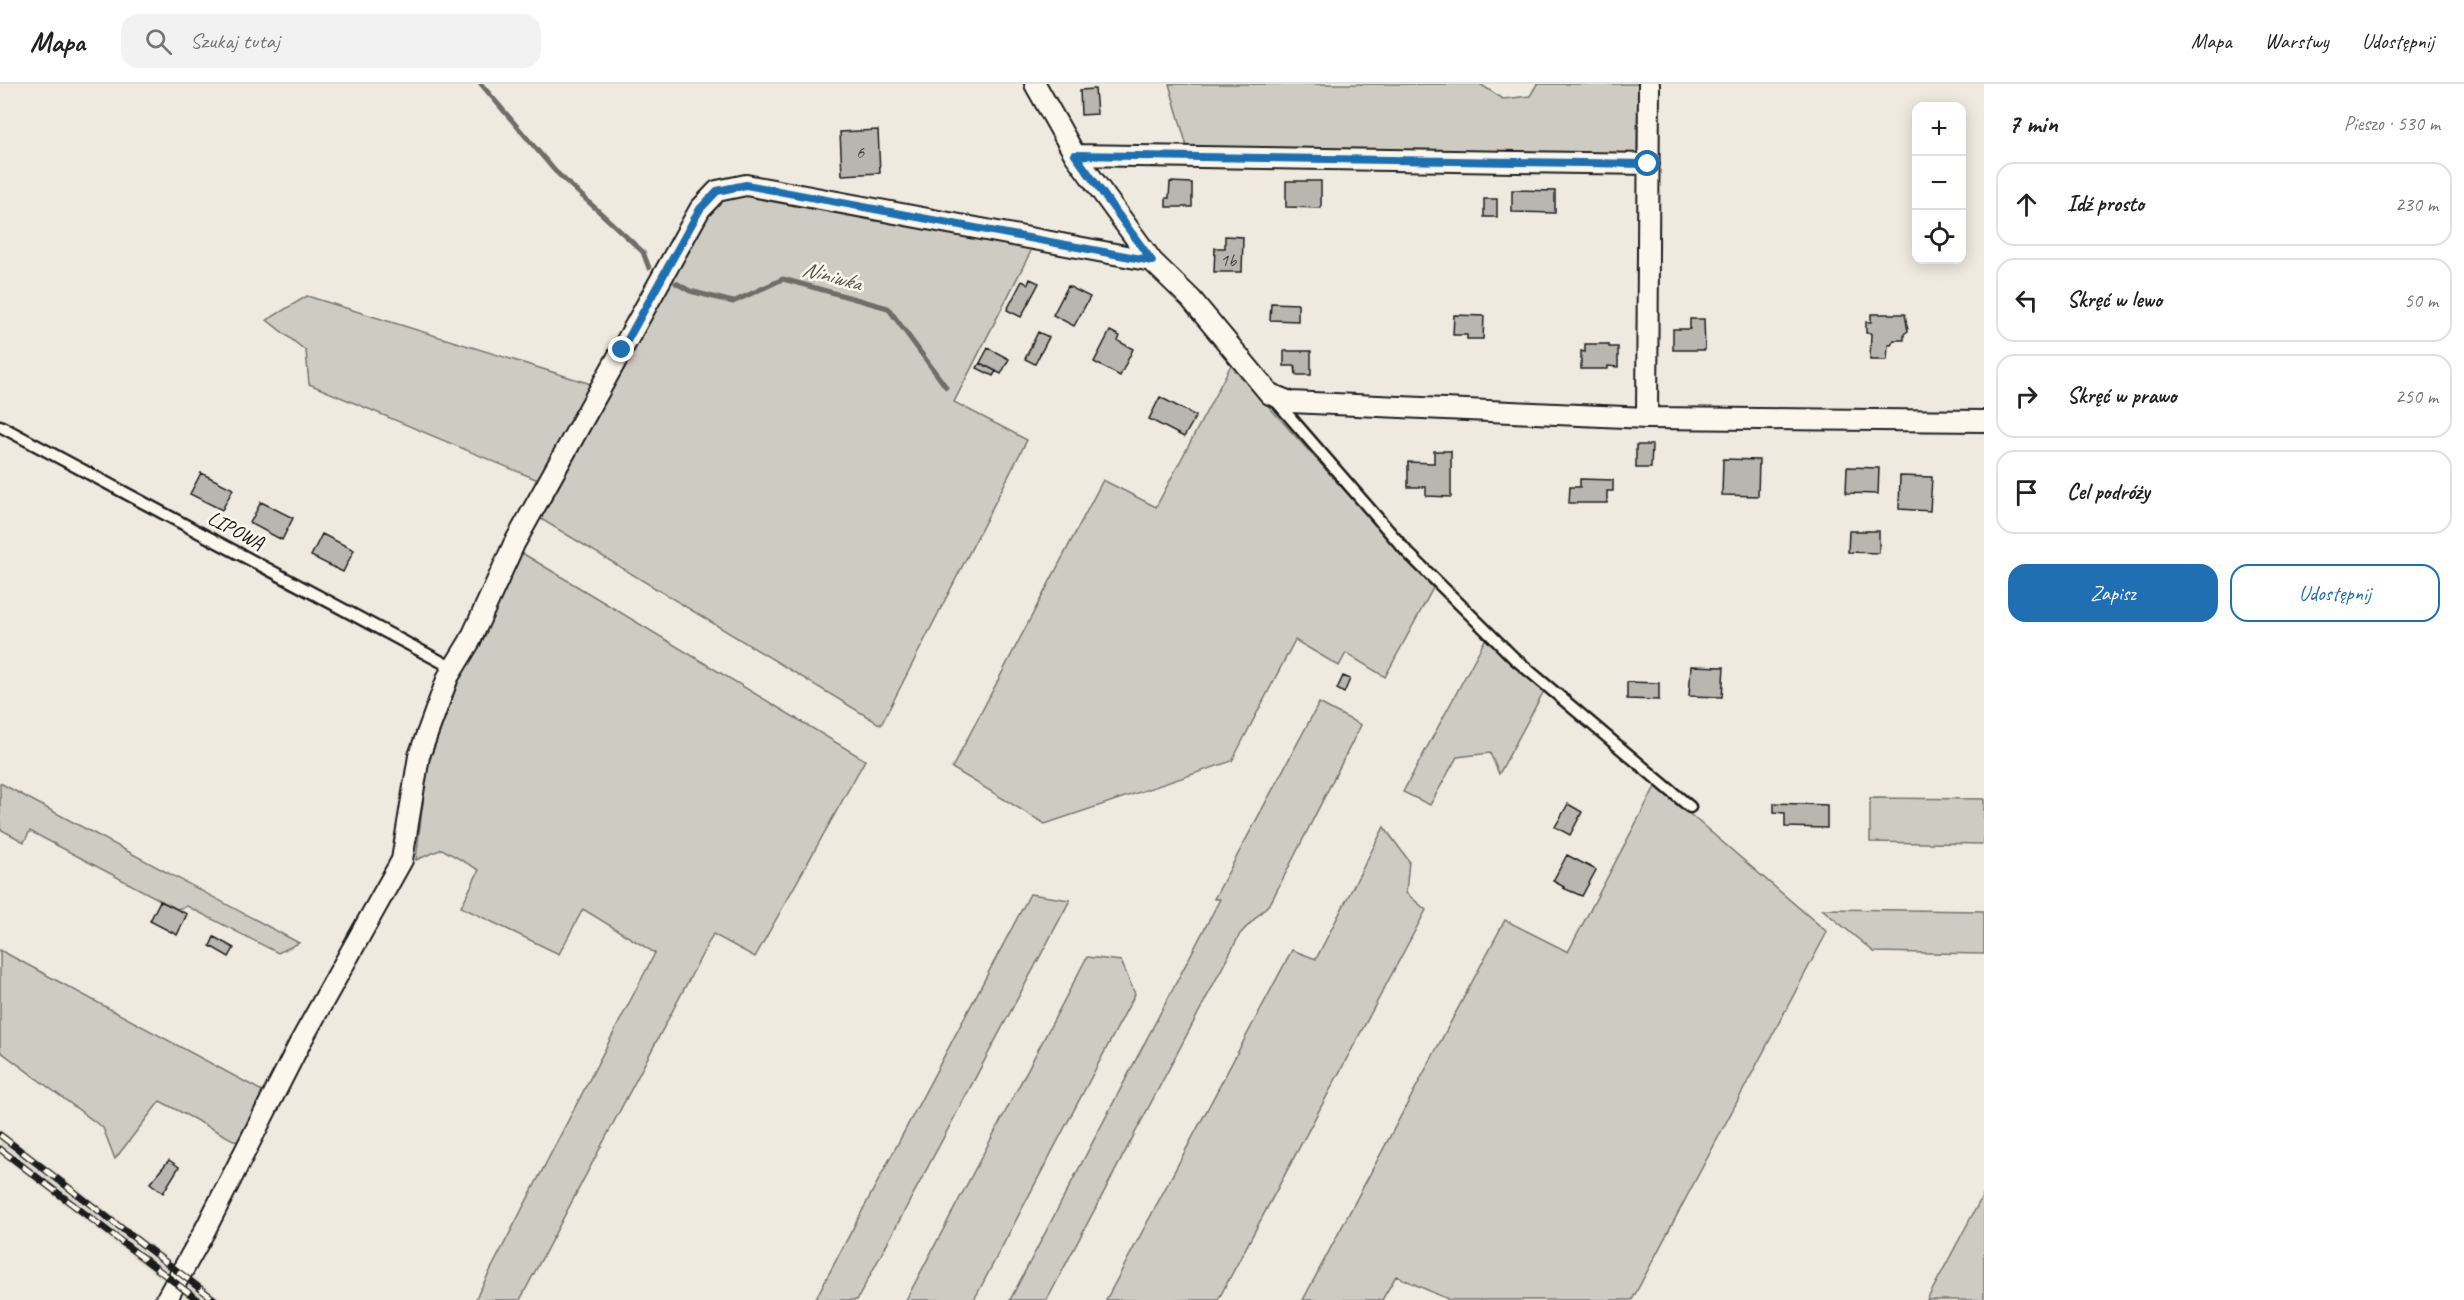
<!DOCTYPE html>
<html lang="pl">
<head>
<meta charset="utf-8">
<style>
  :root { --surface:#fff; --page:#f2f2f2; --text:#222; --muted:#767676; --line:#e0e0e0; --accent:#1f6fb2 }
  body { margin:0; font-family:Caveat,sans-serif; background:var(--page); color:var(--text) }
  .controls { position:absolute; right:18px; top:18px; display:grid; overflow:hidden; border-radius:12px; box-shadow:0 3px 15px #0003 }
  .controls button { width:54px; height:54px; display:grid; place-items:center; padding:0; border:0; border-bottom:2px solid var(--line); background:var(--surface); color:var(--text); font:30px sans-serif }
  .stop { position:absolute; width:18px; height:18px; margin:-14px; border:4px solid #1f6fb2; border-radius:50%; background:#fff }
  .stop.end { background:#1f6fb2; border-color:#fff; box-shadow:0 2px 6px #0008 }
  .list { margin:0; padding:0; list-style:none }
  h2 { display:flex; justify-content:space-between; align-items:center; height:78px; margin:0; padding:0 24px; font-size:26px }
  h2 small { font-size:20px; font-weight:400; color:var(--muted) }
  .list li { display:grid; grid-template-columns:39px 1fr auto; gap:18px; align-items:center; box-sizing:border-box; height:84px; margin:0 12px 12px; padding:0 12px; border:2px solid var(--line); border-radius:18px }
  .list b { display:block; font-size:22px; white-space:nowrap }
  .list em { font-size:20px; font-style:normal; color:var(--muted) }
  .actions { display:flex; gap:12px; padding:18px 24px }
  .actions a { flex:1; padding:14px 0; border:2px solid var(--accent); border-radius:18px; text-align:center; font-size:21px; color:var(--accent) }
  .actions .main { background:var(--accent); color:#fff }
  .icon { flex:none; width:33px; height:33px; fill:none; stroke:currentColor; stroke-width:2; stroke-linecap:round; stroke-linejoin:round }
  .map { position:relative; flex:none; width:1984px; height:1216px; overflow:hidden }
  header { display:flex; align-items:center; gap:36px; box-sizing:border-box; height:84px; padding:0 30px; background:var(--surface); border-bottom:2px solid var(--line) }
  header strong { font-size:28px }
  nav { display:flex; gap:33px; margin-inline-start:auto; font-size:21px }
  .search { width:420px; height:54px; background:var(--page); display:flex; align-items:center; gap:15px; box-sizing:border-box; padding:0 21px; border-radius:18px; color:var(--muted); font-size:22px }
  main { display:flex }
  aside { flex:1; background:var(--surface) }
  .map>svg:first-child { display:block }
  .built { fill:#dedad1 }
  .green { fill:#ceccc2; stroke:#75746f; stroke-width:1.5 }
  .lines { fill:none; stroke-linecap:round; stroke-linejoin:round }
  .stream { stroke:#6f6d69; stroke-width:5 }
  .building { fill:#b9b6af; stroke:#1c1c1c; stroke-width:1.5 }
  .service-casing { stroke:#1c1c1c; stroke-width:15 }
  .minor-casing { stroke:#1c1c1c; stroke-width:24 }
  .service { stroke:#fbf7ec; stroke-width:10 }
  .minor { stroke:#fbf7ec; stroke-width:20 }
  .rail-casing { stroke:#1c1c1c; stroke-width:7 }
  .rail { stroke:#fbf7ec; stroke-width:4.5; stroke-dasharray:14; stroke-linecap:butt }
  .route { stroke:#1f6fb2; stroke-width:8 }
  .labels { text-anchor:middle; stroke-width:5; stroke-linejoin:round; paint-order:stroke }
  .number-label { font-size:18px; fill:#434241 }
  .street-label { font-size:21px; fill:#1c1c1c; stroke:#fbf7ec }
  .water-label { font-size:22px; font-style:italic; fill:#5a5956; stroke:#fbf7ec }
</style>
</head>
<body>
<header>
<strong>Mapa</strong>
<div class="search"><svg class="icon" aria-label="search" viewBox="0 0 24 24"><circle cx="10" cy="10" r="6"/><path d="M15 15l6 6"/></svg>Szukaj tutaj</div>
<nav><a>Mapa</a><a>Warstwy</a><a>Udostępnij</a></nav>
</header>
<main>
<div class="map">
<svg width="1984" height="1216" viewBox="0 0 1984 1216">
  <rect width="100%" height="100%" fill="#eeeadf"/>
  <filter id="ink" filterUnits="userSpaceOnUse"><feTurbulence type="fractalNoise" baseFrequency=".0167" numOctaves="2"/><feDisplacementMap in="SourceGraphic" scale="12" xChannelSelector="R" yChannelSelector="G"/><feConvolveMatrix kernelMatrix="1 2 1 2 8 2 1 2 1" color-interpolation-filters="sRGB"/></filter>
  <g filter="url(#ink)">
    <path class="built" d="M 0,1045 L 178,1181 L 168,1200 L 0,1071 Z
      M 187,1188 L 223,1216 L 189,1216 L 177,1207 Z"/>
    <path class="green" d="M 1169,0 L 1480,0 L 1503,15 L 1530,12 L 1537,0 L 1638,0 L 1637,72 L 1188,66 Z
      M 747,111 L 1032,165 L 954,318 L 1027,356 L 881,641 L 541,435 L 717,116 Z
      M 307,212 L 591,300 L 538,396 L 309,300 L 306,267 L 267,236 Z
      M 1231,281 L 1433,504 L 1385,593 L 1346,569 L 1339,582 L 1295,556 L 1232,677 L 1045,740 L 952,684 L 1103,396 L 1156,423 Z
      M 522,469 L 865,676 L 755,873 L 713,850 L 520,1216 L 475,1216 L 655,869 L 583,825 L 559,870 L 461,823 L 479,786 L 442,765 L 416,776 L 427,683 L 460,593 Z
      M 1486,554 L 1506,576 L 1545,605 L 1499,690 L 1490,669 L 1457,673 L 1430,721 L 1403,708 Z
      M 1319,619 L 1361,641 L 1271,818 L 1240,850 L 1047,1216 L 1010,1216 L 1220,815 L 1214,815 Z
      M 0,699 L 299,859 L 278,869 L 187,822 L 177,825 L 30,747 L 24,758 L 0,745 Z
      M 1656,701 L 1827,848 L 1632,1216 L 1450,1216 L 1396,1192 L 1382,1216 L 1303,1216 L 1505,836 L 1568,868 Z
      M 1870,714 L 1984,715 L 1984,760 L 1870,758 Z
      M 1384,743 L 1409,777 L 1406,809 L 1426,826 L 1218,1216 L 1106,1216 L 1292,866 L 1316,875 Z
      M 1030,810 L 1070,816 L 857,1216 L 815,1216 Z
      M 1822,825 L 1984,827 L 1984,870 L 1874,868 Z
      M 0,866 L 266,1009 L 239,1059 L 160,1017 L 115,1075 L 103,1044 L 0,967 Z
      M 1087,873 L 1121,877 L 1135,910 L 974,1216 L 906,1216 Z
      M 1984,1109 L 1984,1216 L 1927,1216 Z"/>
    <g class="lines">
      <path class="stream" d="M 481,0 L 555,87 L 643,168 L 649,184
        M 676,199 L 690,207 L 733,218 L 783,195 L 888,224 L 946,303"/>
    </g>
    <path class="building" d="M 1095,5 L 1097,30 L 1081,31 L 1080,6 Z
      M 878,46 L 880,89 L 842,91 L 840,48 Z
      M 1286,97 L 1321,97 L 1321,124 L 1286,123 Z
      M 1170,98 L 1192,99 L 1192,123 L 1166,123 L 1166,114 L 1169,114 Z
      M 1512,106 L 1555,107 L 1555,129 L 1512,128 Z
      M 1484,115 L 1497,115 L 1497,133 L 1484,133 Z
      M 1225,152 L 1243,153 L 1242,188 L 1214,188 L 1215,164 L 1225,164 Z
      M 1030,195 L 1039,199 L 1021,233 L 1007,226 L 1022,197 L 1028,200 Z
      M 1068,202 L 1090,213 L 1074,242 L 1053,231 Z
      M 1271,219 L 1298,220 L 1298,237 L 1270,236 Z
      M 1871,230 L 1905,230 L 1908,247 L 1904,250 L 1904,256 L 1894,256 L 1891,261 L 1888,261 L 1887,276 L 1870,276 L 1871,249 L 1866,249 L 1866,238 L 1871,238 Z
      M 1454,231 L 1484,232 L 1483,255 L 1467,255 L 1467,251 L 1453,251 Z
      M 1690,235 L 1704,235 L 1705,266 L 1673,266 L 1673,245 L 1690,245 Z
      M 1110,247 L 1120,252 L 1118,257 L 1133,265 L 1120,292 L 1094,278 Z
      M 1038,248 L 1049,253 L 1035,280 L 1025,275 Z
      M 1585,260 L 1609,260 L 1609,263 L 1618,263 L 1618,283 L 1608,282 L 1608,285 L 1581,285 L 1581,267 L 1585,268 Z
      M 988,264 L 1009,275 L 1001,290 L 980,279 Z
      M 1284,267 L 1311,267 L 1311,291 L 1296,291 L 1295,282 L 1284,282 Z
      M 980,279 L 996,287 L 993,292 L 977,284 Z
      M 1160,313 L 1196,332 L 1184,353 L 1149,335 Z
      M 1636,361 L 1652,361 L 1651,384 L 1636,384 Z
      M 1434,367 L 1451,367 L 1451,413 L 1426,412 L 1426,403 L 1408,403 L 1408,378 L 1434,379 Z
      M 1723,375 L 1759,376 L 1758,412 L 1722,411 Z
      M 1847,383 L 1879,384 L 1878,410 L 1846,409 Z
      M 201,389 L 233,405 L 222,426 L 190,410 Z
      M 1900,392 L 1932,393 L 1930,427 L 1899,425 Z
      M 1580,395 L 1613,396 L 1613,407 L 1607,407 L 1607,419 L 1569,419 L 1570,403 L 1580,403 Z
      M 261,418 L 293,434 L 282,456 L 250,439 Z
      M 1849,447 L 1879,447 L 1879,469 L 1848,468 Z
      M 322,450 L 354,466 L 343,488 L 311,472 Z
      M 1691,582 L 1724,583 L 1722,613 L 1689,612 Z
      M 1343,592 L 1350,595 L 1344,609 L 1337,605 Z
      M 1627,598 L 1659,599 L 1659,616 L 1627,615 Z
      M 1774,719 L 1827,721 L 1827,744 L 1785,743 L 1785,729 L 1774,728 Z
      M 1568,720 L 1582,728 L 1570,751 L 1555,743 Z
      M 1567,771 L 1596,786 L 1582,812 L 1563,804 L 1564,803 L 1553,797 Z
      M 160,817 L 187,830 L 177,851 L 150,837 Z
      M 214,853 L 234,864 L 229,873 L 210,862 Z
      M 169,1076 L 179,1083 L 163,1109 L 150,1099 Z"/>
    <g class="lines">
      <g class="service-casing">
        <path id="service" d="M 1276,317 L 1407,468 L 1514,574 L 1690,723
          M 0,342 L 453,584"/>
      </g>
      <g class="minor-casing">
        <path id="minor" d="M 1035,0 L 1075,71 L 1152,177
          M 1075,71 L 1649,80
          M 1647,334 L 1649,0
          M 166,1216 L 204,1148 L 301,957 L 402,776 L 419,672 L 448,593 L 470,557 L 514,460 L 700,125 L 717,107 L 746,101 L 1152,177 L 1191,215 L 1270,310 L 1290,318 L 1647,334 L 1984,337"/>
      </g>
      <use href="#service" class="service"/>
      <use href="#minor" class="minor"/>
      <g class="rail-casing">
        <path id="rail" d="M 0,1051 L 215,1216
          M 0,1065 L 198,1216"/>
      </g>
      <use href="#rail" class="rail"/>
    </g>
  </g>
  <g class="lines" filter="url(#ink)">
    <path class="route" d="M 622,266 L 700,125 L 717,107 L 746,101 L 1152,177 L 1075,71 L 1648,80"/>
  </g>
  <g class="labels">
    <g class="number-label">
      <text x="860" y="74">6</text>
      <text x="1228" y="182">1b</text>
    </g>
    <g class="street-label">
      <text transform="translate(236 446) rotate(28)" y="7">LIPOWA</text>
    </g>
    <g class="water-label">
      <text transform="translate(832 191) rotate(15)" y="8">Niniwka</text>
    </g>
  </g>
</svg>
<div class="controls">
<button>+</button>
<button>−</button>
<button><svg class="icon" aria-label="locate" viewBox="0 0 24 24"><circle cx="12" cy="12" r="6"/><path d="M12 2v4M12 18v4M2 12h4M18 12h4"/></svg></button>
</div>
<div class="stop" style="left:1648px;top:80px"></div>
<div class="stop end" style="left:622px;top:266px"></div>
</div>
<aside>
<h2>7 min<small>Pieszo · 530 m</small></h2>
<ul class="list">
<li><svg class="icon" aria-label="ahead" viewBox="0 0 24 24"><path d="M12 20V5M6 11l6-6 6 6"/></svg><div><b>Idź prosto</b></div><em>230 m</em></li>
<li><svg class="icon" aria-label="left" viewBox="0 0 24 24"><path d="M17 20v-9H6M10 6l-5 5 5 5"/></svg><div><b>Skręć w lewo</b></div><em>50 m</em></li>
<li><svg class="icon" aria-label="right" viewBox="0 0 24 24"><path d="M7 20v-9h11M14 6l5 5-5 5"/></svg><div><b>Skręć w prawo</b></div><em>250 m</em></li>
<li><svg class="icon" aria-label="arrive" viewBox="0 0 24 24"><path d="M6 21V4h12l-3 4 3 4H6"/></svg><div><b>Cel podróży</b></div></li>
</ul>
<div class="actions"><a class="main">Zapisz</a><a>Udostępnij</a></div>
</aside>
</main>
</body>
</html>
